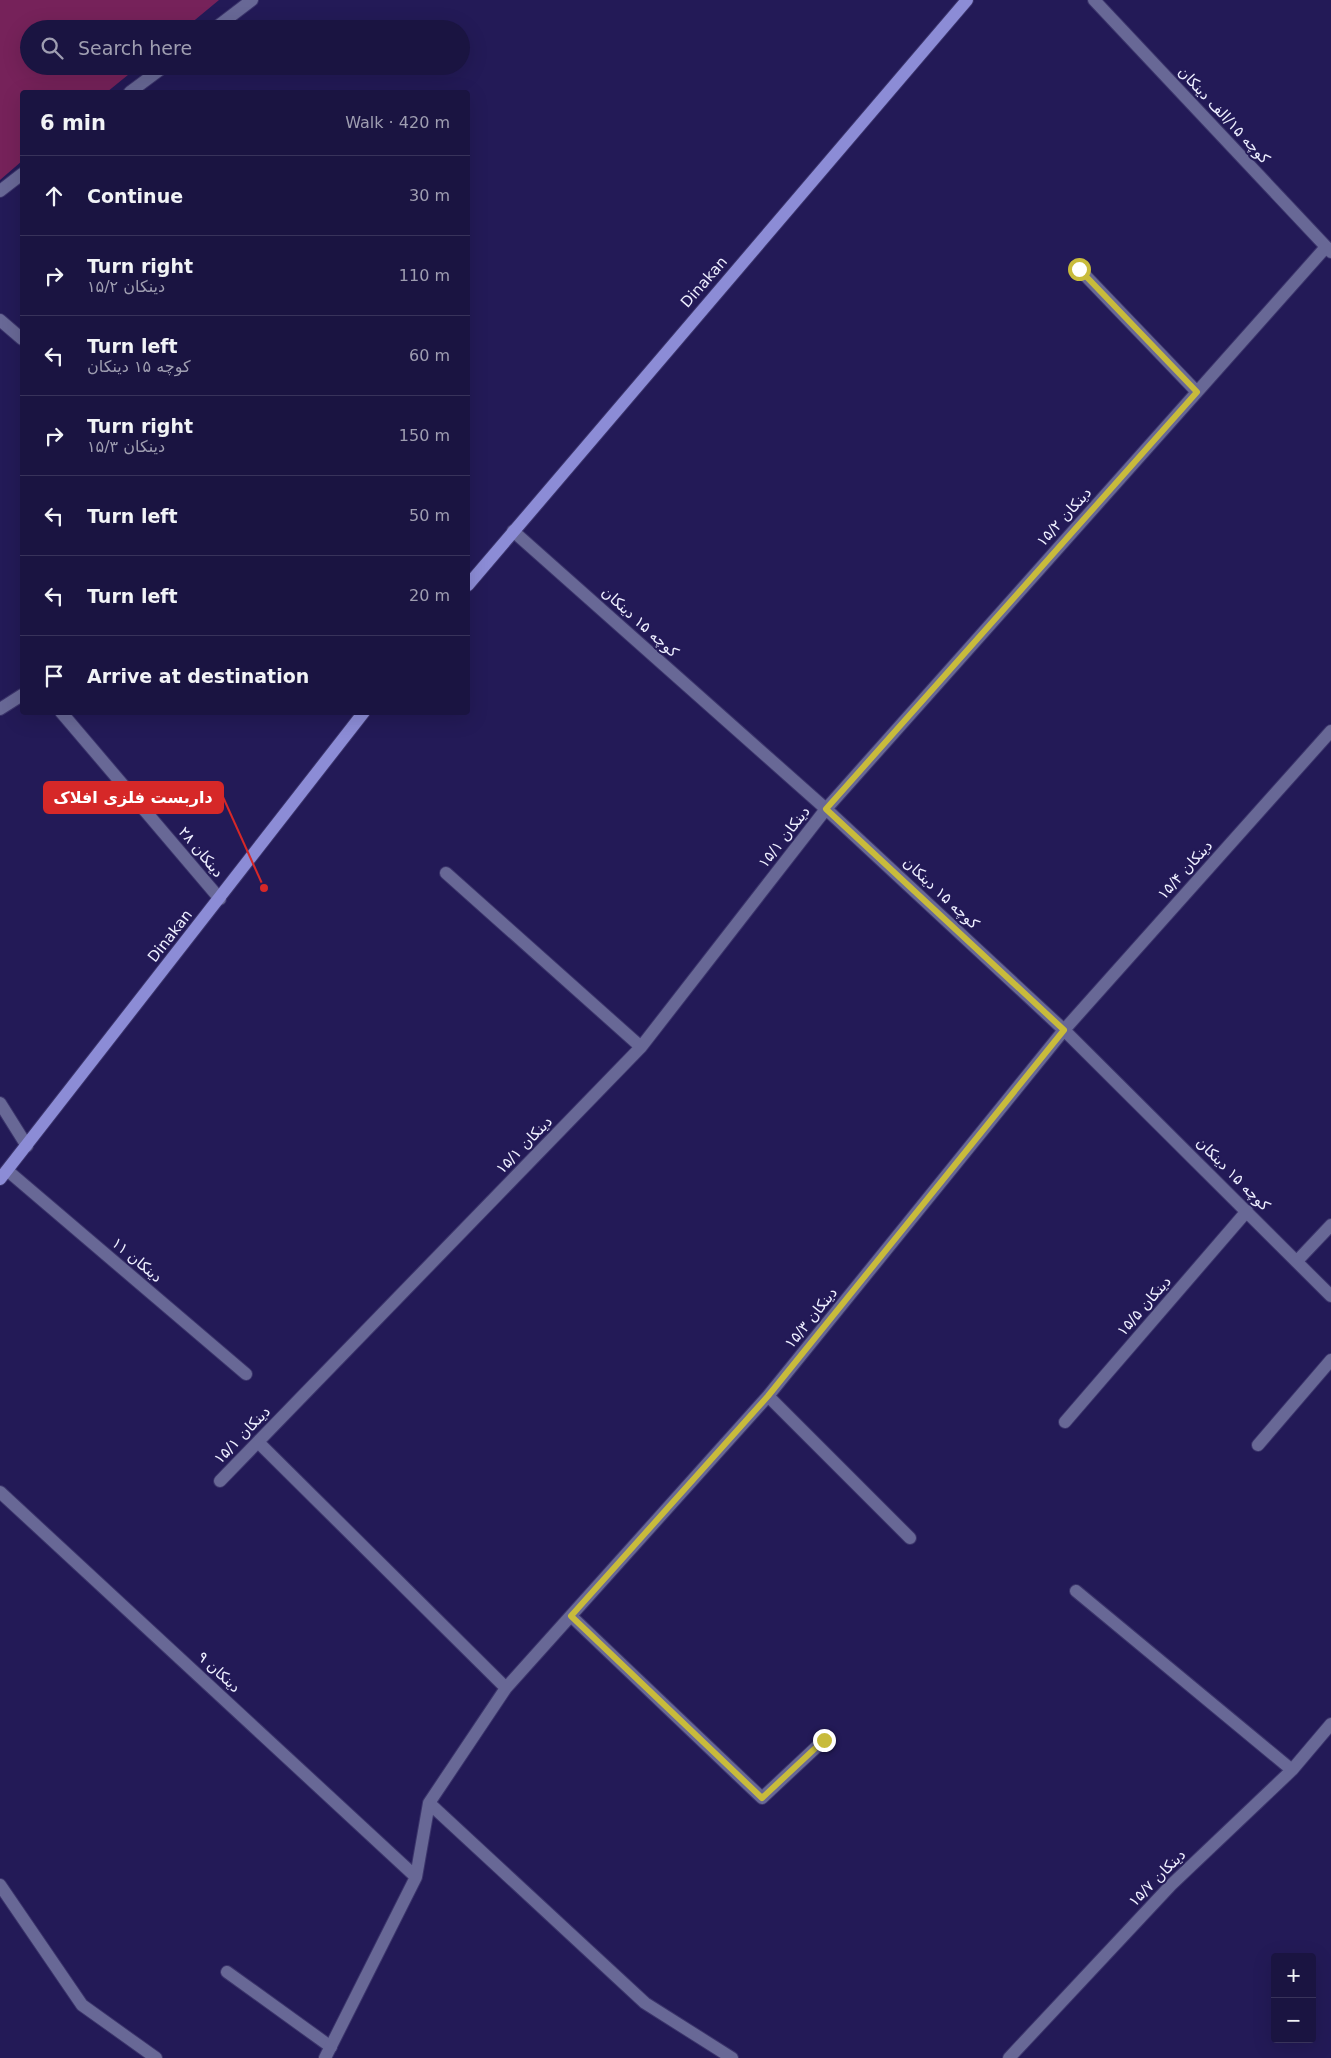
<!DOCTYPE html>
<html lang="en">
<head>
<meta charset="utf-8">
<style>
  :root { --surface:#1a1441; --page:#231d48; --text:#f1f3f6; --muted:#9f9eb1; --line:#38335a }
  body { margin:0; font-family:"DejaVu Sans",Cairo,sans-serif; background:var(--page); color:var(--text) }
  .controls { position:absolute; right:15px; bottom:15px; display:grid; overflow:hidden; border-radius:5px; box-shadow:0 5px 20px #0002 }
  .controls button { width:45px; height:45px; display:grid; place-items:center; padding:0; border:0; border-bottom:1px solid var(--line); background:var(--surface); color:var(--text); font:25px sans-serif }
  .stop { position:absolute; width:15px; height:15px; margin:-11px; border:4px solid #c8bb3b; border-radius:50%; background:#fff }
  .stop.end { background:#c8bb3b; border-color:#fff; box-shadow:0 1px 5px #0008 }
  .list { margin:0; padding:0; list-style:none }
  h2 { display:flex; justify-content:space-between; align-items:center; height:65px; margin:0; padding:0 20px; font-size:21px }
  h2 small { font-size:16px; font-weight:400; color:var(--muted) }
  .list li { display:grid; grid-template-columns:32px 1fr auto; gap:15px; align-items:center; box-sizing:border-box; height:80px; padding:0 20px; border-top:1px solid var(--line) }
  .list b { display:block; font-size:19px; white-space:nowrap }
  .list p { margin:0; font-size:16px; white-space:nowrap; color:var(--muted) }
  .list em { font-size:16px; font-style:normal; color:var(--muted) }
  .icon { flex:none; width:28px; height:28px; fill:none; stroke:currentColor; stroke-width:2; stroke-linecap:round; stroke-linejoin:round }
  .map { position:relative; flex:none; width:1331px; height:2058px; overflow:hidden }
  .search { position:absolute; background:var(--surface); box-shadow:0 5px 20px #0002; left:20px; top:20px; width:450px; height:55px; display:flex; align-items:center; gap:12px; box-sizing:border-box; padding:0 18px; border-radius:28px; color:var(--muted); font-size:19px }
  .panel { position:absolute; background:var(--surface); box-shadow:0 5px 20px #0002; left:20px; top:90px; width:450px; height:625px; border-radius:5px }
  .map>svg:first-child { display:block }
  .green { fill:#76225a }
  .lines { fill:none; stroke-linecap:round; stroke-linejoin:round }
  .service-casing { stroke:#3b346b; stroke-width:14 }
  .minor-casing { stroke:#3b346b; stroke-width:14 }
  .secondary-casing { stroke:#3b346b; stroke-width:14 }
  .service { stroke:#686896; stroke-width:12 }
  .minor { stroke:#686896; stroke-width:12 }
  .secondary { stroke:#8c8cd6; stroke-width:12 }
  .route { stroke:#c8bb3b; stroke-width:6 }
  .labels { text-anchor:middle; stroke-width:4; stroke-linejoin:round; paint-order:stroke }
  .street-label { font-size:15px; fill:#eeefff; stroke:#231a57 }
  .leader { fill:none; stroke:#d62828; stroke-width:2 }
  .callout-dot { fill:#d62828; stroke:#231a57; stroke-width:2 }
  .callout { fill:#d62828; stroke:#d62828; stroke-width:2 }
  .callout-label { font-size:16px; text-anchor:middle; font-weight:bold; fill:#fff }
</style>
</head>
<body>
<div class="map">
<svg width="1331" height="2058" viewBox="0 0 1331 2058">
  <rect width="100%" height="100%" fill="#231a57"/>
  <path class="green" d="M 0,0 L 219,0 L 184,29 L 29,29 L 29,66 L 139,66 L 107,92 L 22,92 L 22,161 L 0,180 Z"/>
  <g class="lines">
    <g class="service-casing">
      <path id="service" d="M 227,1972 L 331,2047"/>
    </g>
    <g class="minor-casing">
      <path id="minor" d="M 1094,0 L 1331,252
        M 214,29 L 252,0
        M 130,92 L 165,66
        M 0,191 L 22,174
        M 1079,269 L 1197,392
        M 0,320 L 22,339
        M 513,531 L 826,809 L 1064,1030 L 1331,1296
        M 0,709 L 22,695
        M 61,712 L 220,899
        M 446,873 L 641,1047
        M 0,1103 L 27,1146
        M 8,1171 L 246,1374
        M 1297,1261 L 1331,1225
        M 768,1396 L 910,1538
        M 1065,1422 L 1247,1211
        M 258,1442 L 506,1688
        M 1258,1445 L 1331,1360
        M 220,1481 L 641,1047 L 826,809 L 1326,247
        M 0,1492 L 416,1877
        M 1076,1591 L 1292,1770
        M 571,1616 L 762,1798 L 824,1740
        M 429,1803 L 645,2003 L 732,2058
        M 0,1885 L 82,2005 L 156,2058
        M 325,2058 L 416,1877 L 429,1803 L 506,1688 L 768,1396 L 1064,1030 L 1331,731
        M 1009,2058 L 1171,1885 L 1292,1770 L 1331,1724"/>
    </g>
    <g class="secondary-casing">
      <path id="secondary" d="M 468,585 L 967,0
        M 0,1179 L 364,712"/>
    </g>
    <use href="#service" class="service"/>
    <use href="#minor" class="minor"/>
    <use href="#secondary" class="secondary"/>
  </g>
  <g class="lines">
    <path class="route" d="M 824,1740 L 762,1798 L 571,1616 L 768,1396 L 1064,1030 L 826,809 L 1197,392 L 1079,269"/>
  </g>
  <g class="labels">
    <g class="street-label">
      <text transform="translate(1224 115) rotate(47)" y="5">کوچه ۱۵/الف دینکان</text>
      <text transform="translate(704 282) rotate(-49)" y="5">Dinakan</text>
      <text transform="translate(1064 517) rotate(-48)" y="5">۱۵/۲ دینکان</text>
      <text transform="translate(640 622) rotate(42)" y="5">کوچه ۱۵ دینکان</text>
      <text transform="translate(784 837) rotate(-52)" y="5">۱۵/۱ دینکان</text>
      <text transform="translate(201 852) rotate(50)" y="5">۲۸ دینکان</text>
      <text transform="translate(1185 870) rotate(-48)" y="5">۱۵/۴ دینکان</text>
      <text transform="translate(941 893) rotate(43)" y="5">کوچه ۱۵ دینکان</text>
      <text transform="translate(170 936) rotate(-52)" y="5">Dinakan</text>
      <text transform="translate(524 1145) rotate(-46)" y="5">۱۵/۱ دینکان</text>
      <text transform="translate(1233 1174) rotate(45)" y="5">کوچه ۱۵ دینکان</text>
      <text transform="translate(137 1260) rotate(40)" y="5">۱۱ دینکان</text>
      <text transform="translate(1144 1306) rotate(-49)" y="5">۱۵/۵ دینکان</text>
      <text transform="translate(811 1318) rotate(-51)" y="5">۱۵/۳ دینکان</text>
      <text transform="translate(242 1435) rotate(-46)" y="5">۱۵/۱ دینکان</text>
      <text transform="translate(219 1672) rotate(43)" y="5">۹ دینکان</text>
      <text transform="translate(1157 1878) rotate(-45)" y="5">۱۵/۷ دینکان</text>
    </g>
  </g>
  <path class="leader" d="M264 888L223 797"/>
  <circle class="callout-dot" cx="264" cy="888" r="5"/>
  <rect class="callout" x="44" y="782" width="179" height="31" rx="5"/>
  <g class="callout-label">
    <text x="133" y="803">داربست فلزی افلاک</text>
  </g>
</svg>
<div class="controls">
<button>+</button>
<button>−</button>
</div>
<div class="stop" style="left:1079px;top:269px"></div>
<div class="stop end" style="left:824px;top:1740px"></div>
<div class="search"><svg class="icon" aria-label="search" viewBox="0 0 24 24"><circle cx="10" cy="10" r="6"/><path d="M15 15l6 6"/></svg>Search here</div>
<section class="panel">
<h2>6 min<small>Walk · 420 m</small></h2>
<ul class="list">
<li><svg class="icon" aria-label="ahead" viewBox="0 0 24 24"><path d="M12 20V5M6 11l6-6 6 6"/></svg><div><b>Continue</b></div><em>30 m</em></li>
<li><svg class="icon" aria-label="right" viewBox="0 0 24 24"><path d="M7 20v-9h11M14 6l5 5-5 5"/></svg><div><b>Turn right</b><p>۱۵/۲ دینکان</p></div><em>110 m</em></li>
<li><svg class="icon" aria-label="left" viewBox="0 0 24 24"><path d="M17 20v-9H6M10 6l-5 5 5 5"/></svg><div><b>Turn left</b><p>کوچه ۱۵ دینکان</p></div><em>60 m</em></li>
<li><svg class="icon" aria-label="right" viewBox="0 0 24 24"><path d="M7 20v-9h11M14 6l5 5-5 5"/></svg><div><b>Turn right</b><p>۱۵/۳ دینکان</p></div><em>150 m</em></li>
<li><svg class="icon" aria-label="left" viewBox="0 0 24 24"><path d="M17 20v-9H6M10 6l-5 5 5 5"/></svg><div><b>Turn left</b></div><em>50 m</em></li>
<li><svg class="icon" aria-label="left" viewBox="0 0 24 24"><path d="M17 20v-9H6M10 6l-5 5 5 5"/></svg><div><b>Turn left</b></div><em>20 m</em></li>
<li><svg class="icon" aria-label="arrive" viewBox="0 0 24 24"><path d="M6 21V4h12l-3 4 3 4H6"/></svg><div><b>Arrive at destination</b></div></li>
</ul>
</section>
</div>
</body>
</html>
